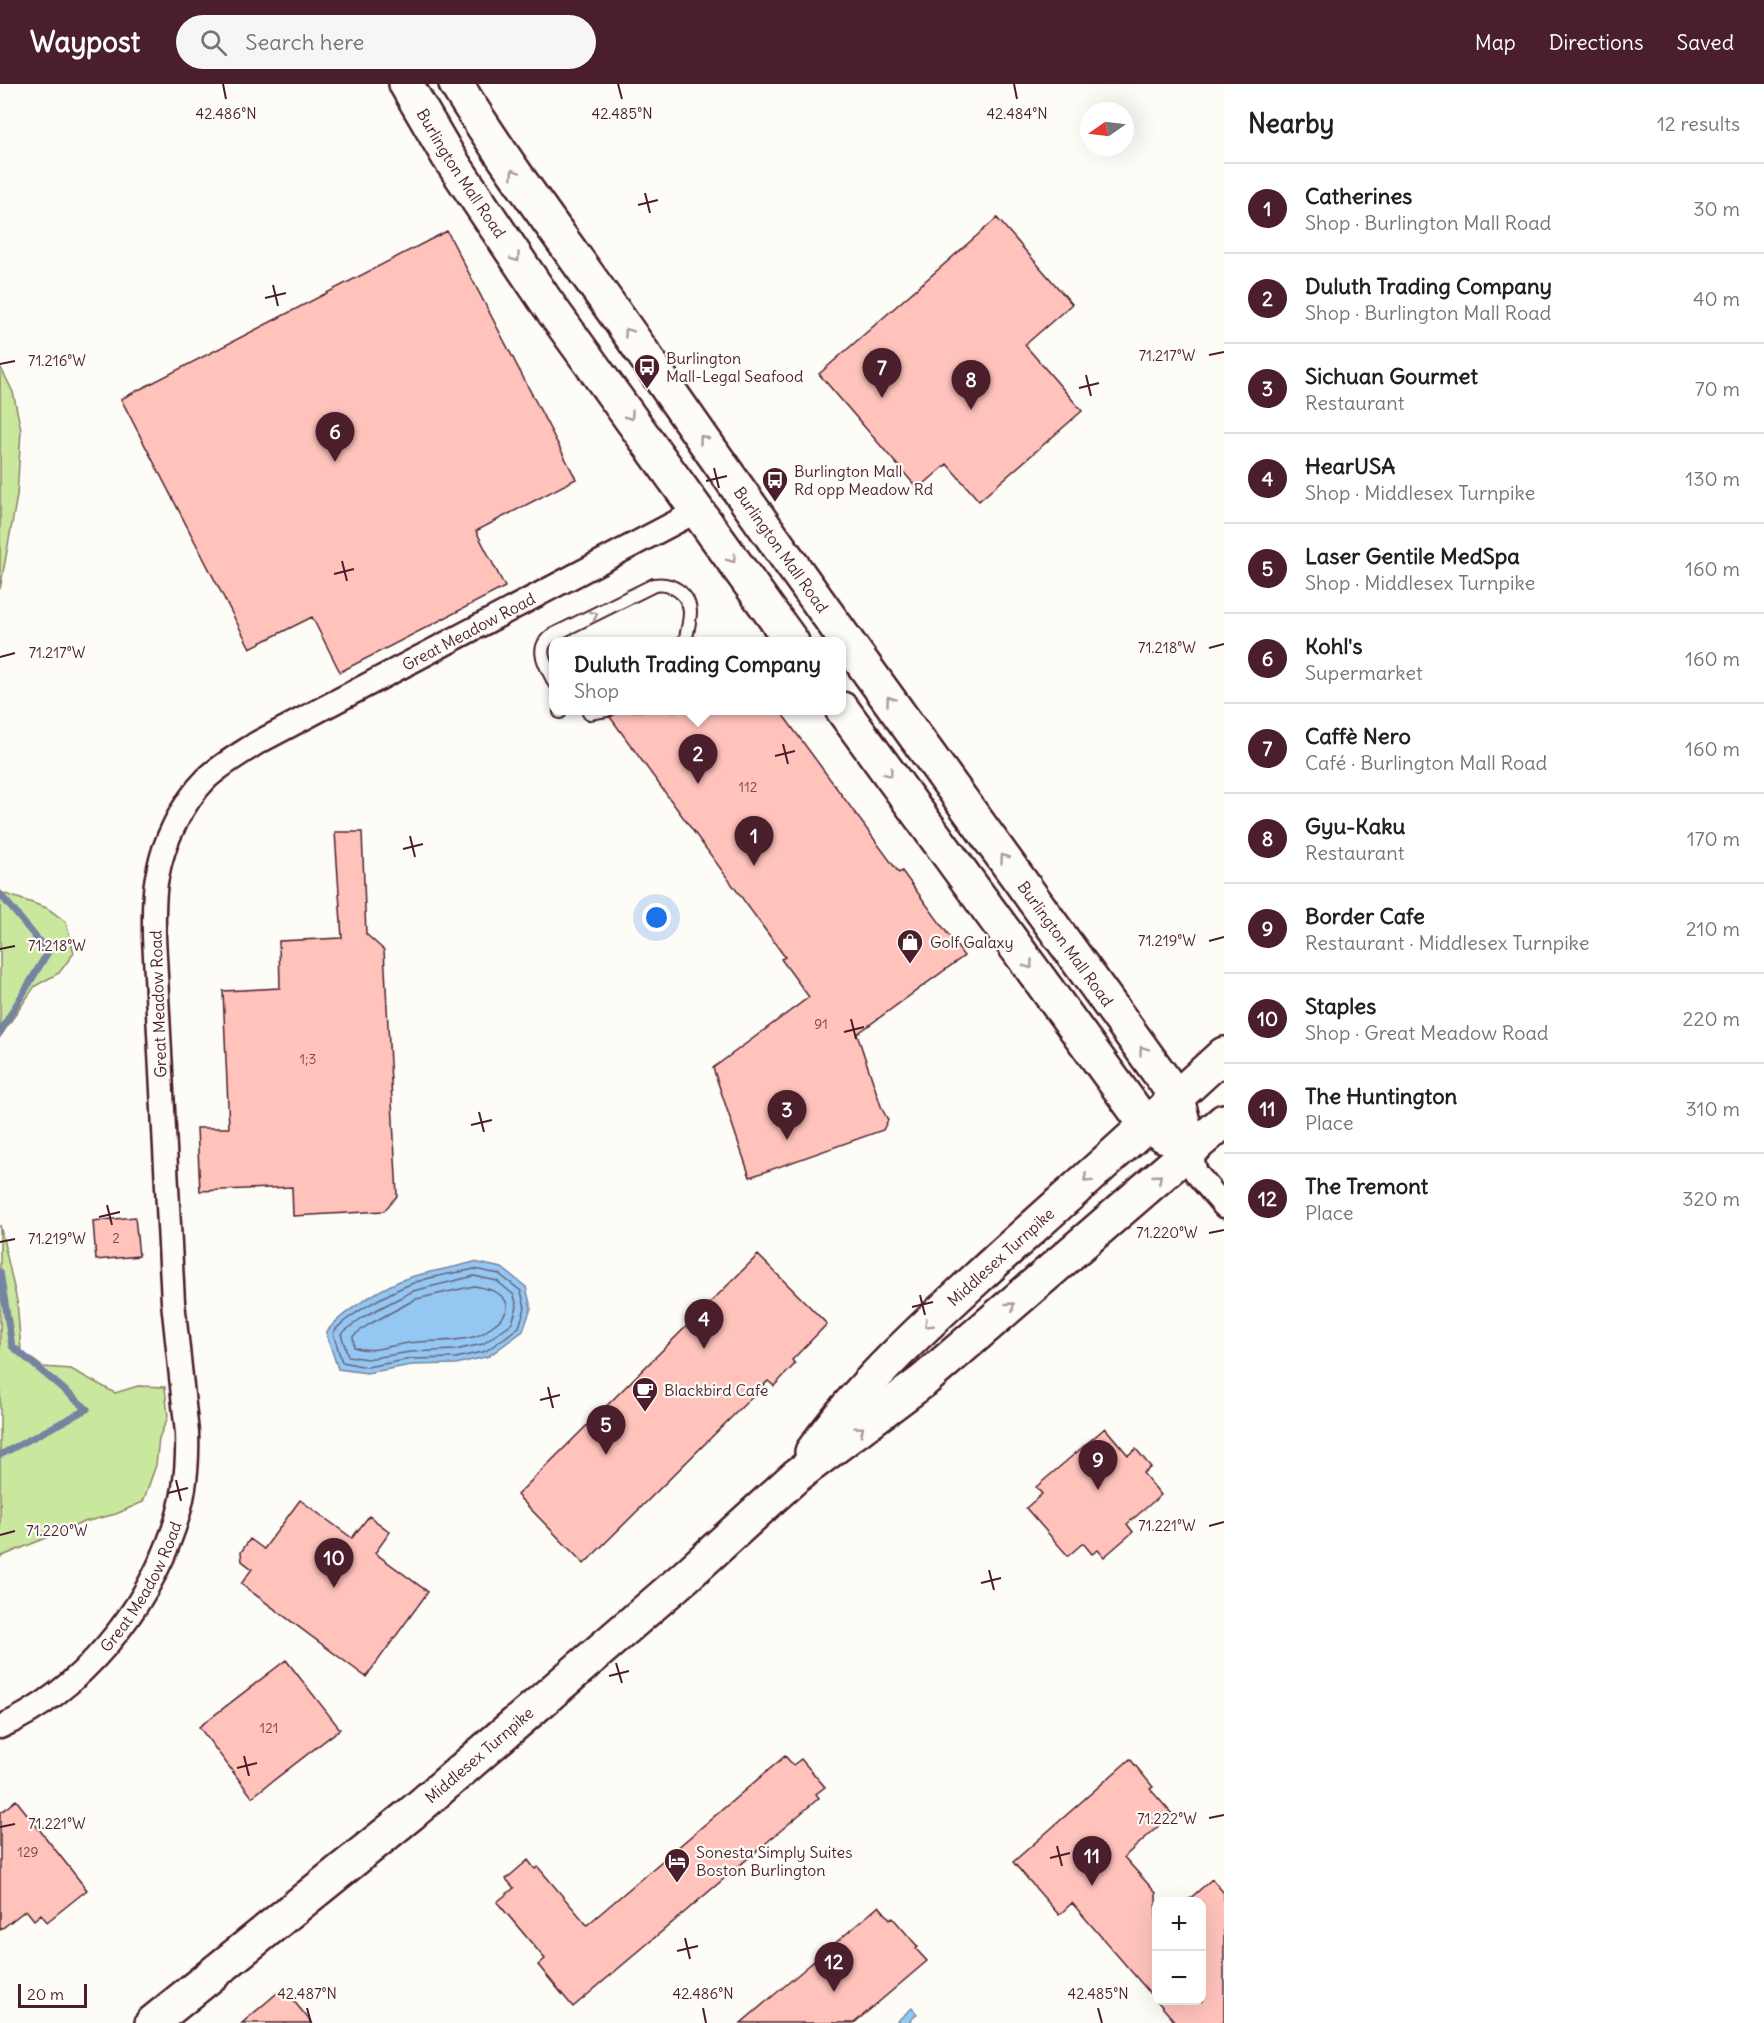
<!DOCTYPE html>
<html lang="en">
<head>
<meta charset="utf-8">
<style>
  :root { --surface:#fff; --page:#f6f6f6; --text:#202124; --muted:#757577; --line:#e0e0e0; --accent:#4a1f2b }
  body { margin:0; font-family:Delius,sans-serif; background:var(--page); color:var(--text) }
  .controls { position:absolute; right:18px; bottom:18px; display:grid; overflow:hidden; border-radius:12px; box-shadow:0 6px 24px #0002 }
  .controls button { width:54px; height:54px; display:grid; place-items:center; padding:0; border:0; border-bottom:2px solid var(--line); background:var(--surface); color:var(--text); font:30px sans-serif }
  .compass { position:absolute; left:1080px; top:18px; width:54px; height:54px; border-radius:50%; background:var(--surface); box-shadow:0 6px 24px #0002; rotate:256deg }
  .scale { position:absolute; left:18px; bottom:15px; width:69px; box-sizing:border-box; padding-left:6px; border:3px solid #4a1f2b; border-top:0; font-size:16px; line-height:21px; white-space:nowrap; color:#4a1f2b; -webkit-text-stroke:4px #fdfcf7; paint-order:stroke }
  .you { position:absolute; left:657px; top:834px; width:21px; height:21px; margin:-15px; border:4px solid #fff; border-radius:50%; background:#1a73e8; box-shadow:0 0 0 9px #1a73e833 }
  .badge { display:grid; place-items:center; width:39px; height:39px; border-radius:50%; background:var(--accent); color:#fff; font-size:20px; font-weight:700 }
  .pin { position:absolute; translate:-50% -50px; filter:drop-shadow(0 2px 3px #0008) }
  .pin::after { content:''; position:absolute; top:32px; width:21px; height:18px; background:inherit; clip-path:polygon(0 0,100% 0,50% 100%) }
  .popup { position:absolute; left:549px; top:553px; width:297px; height:78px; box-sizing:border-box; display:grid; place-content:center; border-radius:12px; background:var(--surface); filter:drop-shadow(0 2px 4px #0005); font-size:20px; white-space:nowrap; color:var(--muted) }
  .popup b { font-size:22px; color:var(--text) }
  .popup::after { content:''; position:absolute; left:50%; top:100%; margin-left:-12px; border:12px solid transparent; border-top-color:var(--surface) }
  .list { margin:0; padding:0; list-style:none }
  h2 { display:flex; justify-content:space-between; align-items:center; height:78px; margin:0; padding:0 24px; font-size:26px }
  h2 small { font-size:20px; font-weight:400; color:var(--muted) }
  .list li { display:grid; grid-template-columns:39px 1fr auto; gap:18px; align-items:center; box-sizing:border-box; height:90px; padding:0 24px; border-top:2px solid var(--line) }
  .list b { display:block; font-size:22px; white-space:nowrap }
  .list p { margin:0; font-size:20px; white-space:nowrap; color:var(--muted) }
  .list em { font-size:20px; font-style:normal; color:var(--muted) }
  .icon { flex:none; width:33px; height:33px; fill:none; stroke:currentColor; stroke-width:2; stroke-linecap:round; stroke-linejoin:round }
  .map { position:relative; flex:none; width:1224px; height:1939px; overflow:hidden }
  header { display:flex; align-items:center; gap:36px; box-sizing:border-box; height:84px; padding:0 30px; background:var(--accent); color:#fff }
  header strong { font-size:28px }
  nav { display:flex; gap:33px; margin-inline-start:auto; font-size:21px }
  .search { width:420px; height:54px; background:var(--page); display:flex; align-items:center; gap:15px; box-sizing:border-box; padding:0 21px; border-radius:33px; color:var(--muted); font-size:22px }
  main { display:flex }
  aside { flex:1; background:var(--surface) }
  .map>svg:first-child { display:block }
  .green { fill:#cae79e; stroke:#8a8364; stroke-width:1.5 }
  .water { fill:#94c7f1; stroke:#7684a2; stroke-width:1.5 }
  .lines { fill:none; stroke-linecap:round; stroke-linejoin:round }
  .shore { stroke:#68627a; stroke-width:1.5 }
  .stream { stroke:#7684a2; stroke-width:7 }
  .building { fill:#ffc3bc; stroke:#4a1f2b; stroke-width:1.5 }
  .service-casing { stroke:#4a1f2b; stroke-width:16 }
  .minor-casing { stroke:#4a1f2b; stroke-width:27 }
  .secondary-casing { stroke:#4a1f2b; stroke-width:38 }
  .service { stroke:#fdfcf7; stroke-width:12 }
  .minor { stroke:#fdfcf7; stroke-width:22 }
  .secondary { stroke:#fdfcf7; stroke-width:33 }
  .oneway { stroke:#ac999b }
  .ticks { fill:none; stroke:#4a1f2b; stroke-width:2 }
  .labels { text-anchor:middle; stroke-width:4.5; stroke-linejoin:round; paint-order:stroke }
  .number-label { font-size:14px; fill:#77484f }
  .street-label { font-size:16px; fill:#4a1f2b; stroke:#fdfcf7 }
  .poi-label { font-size:16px; fill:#4a1f2b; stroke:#fdfcf7; text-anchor:start }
  .ticks-label { font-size:15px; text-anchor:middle; fill:#4a1f2b; stroke:#fdfcf7; stroke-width:4.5; stroke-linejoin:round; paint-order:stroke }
</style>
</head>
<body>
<header>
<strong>Waypost</strong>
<div class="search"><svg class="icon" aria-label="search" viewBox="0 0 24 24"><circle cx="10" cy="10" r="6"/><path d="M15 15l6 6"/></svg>Search here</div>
<nav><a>Map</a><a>Directions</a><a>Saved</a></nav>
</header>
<main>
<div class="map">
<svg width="1224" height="1939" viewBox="0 0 1224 1939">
  <rect width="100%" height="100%" fill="#fdfcf7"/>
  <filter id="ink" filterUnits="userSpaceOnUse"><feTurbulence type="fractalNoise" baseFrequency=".0167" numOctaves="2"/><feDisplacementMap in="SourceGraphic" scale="12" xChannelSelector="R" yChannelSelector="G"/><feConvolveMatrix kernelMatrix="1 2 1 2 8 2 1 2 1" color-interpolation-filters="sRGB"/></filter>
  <g filter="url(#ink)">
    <path class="green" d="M 0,282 L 13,308 L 21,346 L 17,412 L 0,505 Z
      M 0,808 L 47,824 L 66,838 L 74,869 L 59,889 L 35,902 L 0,953 Z
      M 0,1141 L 17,1217 L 21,1267 L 43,1283 L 71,1285 L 115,1309 L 138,1302 L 165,1303 L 168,1333 L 159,1354 L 156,1381 L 143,1418 L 116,1430 L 84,1438 L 0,1473 Z"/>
    <path class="water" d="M 474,1178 L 502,1184 L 526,1203 L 531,1224 L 523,1247 L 489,1272 L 456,1280 L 412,1281 L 367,1289 L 338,1285 L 326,1249 C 339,1229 387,1200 411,1193 C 431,1187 453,1184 474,1178 Z
      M 912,1924 L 917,1930 L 910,1937 L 911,1939 L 895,1939 Z"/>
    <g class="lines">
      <path class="shore" d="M 474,1185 L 499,1190 L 521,1207 L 525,1224 L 519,1243 L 503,1255 L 486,1267 L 456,1274 L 411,1275 L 367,1283 L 342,1278 L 333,1249 C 343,1233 392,1207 411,1200 C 430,1192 453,1190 474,1185 Z
        M 474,1192 L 497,1197 L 514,1211 L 517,1223 L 512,1239 L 483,1260 L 455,1266 L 410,1268 L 367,1275 L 348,1272 L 341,1250 L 363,1233 L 413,1207 Z
        M 474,1202 C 501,1206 523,1221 492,1242 C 488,1246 483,1250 477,1252 C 454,1259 431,1256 408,1259 C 392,1261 370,1270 354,1263 L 353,1252 L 368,1241 L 416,1215 Z"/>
      <path class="stream" d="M 0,810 L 48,868 L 0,948
        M 0,1188 L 12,1262 L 87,1325 L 0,1371"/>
    </g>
    <path class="building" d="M 997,134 L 1072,220 L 1025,261 L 1082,327 L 979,417 L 947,380 L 918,405 L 819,290 Z
      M 447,147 L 576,395 L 476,447 L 505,503 L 340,588 L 312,533 L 250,564 L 121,315 Z
      M 620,627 L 780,627 L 899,789 L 902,787 L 964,872 L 857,950 L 882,1025 L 888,1036 L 883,1046 L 750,1093 L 713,984 L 809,913 L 781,875 L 785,873 L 610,633 Z
      M 335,748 L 362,748 L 366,850 L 384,866 L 397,1112 L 384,1127 L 293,1132 L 292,1103 L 200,1107 L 197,1044 L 229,1044 L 223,907 L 280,904 L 279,857 L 342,854 Z
      M 135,1133 L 139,1172 L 96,1176 L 93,1137 Z
      M 758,1171 L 827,1240 L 792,1276 L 795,1280 L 774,1302 L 768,1297 L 584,1480 L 517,1411 Z
      M 1105,1344 L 1128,1371 L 1136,1365 L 1151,1383 L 1143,1389 L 1161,1411 L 1127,1440 L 1133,1448 L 1104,1473 L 1098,1466 L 1092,1470 L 1083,1459 L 1068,1472 L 1026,1424 L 1042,1410 L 1036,1403 Z
      M 300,1416 L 352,1454 L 369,1432 L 390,1448 L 375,1469 L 428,1508 L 366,1593 L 241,1500 L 252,1485 L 242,1477 L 241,1468 L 250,1455 L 264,1465 Z
      M 286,1576 L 340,1645 L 252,1713 L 199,1643 Z
      M 785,1672 L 793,1681 L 801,1675 L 825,1703 L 816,1710 L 819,1714 L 573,1923 L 538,1881 L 545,1875 L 497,1818 L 514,1804 L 506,1795 L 528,1776 L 535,1785 L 538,1783 L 587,1841 Z
      M 1130,1675 L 1153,1703 L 1150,1705 L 1172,1730 L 1124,1773 L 1156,1809 L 1156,1916 L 1072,1819 L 1059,1831 L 1013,1778 Z
      M 16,1716 L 87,1806 L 47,1838 L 41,1830 L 34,1836 L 26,1826 L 0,1846 L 0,1729 Z
      M 1212,1795 L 1224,1809 L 1224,1939 L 1176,1939 L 1157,1917 L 1202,1917 L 1202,1818 L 1186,1818 Z
      M 879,1822 L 890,1835 L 892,1833 L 918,1863 L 916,1865 L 927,1877 L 854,1939 L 741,1939 Z
      M 283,1904 L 312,1939 L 242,1939 Z"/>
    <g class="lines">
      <g class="service-casing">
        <path id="service" d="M 554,598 C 547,582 533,566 551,552 L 654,501 C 671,498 689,509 690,528 C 690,538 687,548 685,558
          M 560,626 L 560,628
          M 589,629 L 607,626"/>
      </g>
      <g class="minor-casing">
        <g id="minor">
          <path d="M 1190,1066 L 1196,1089 L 1224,1122"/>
          <path id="s1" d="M 0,1643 C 81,1608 146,1526 174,1444 C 185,1413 188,1380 187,1349 L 173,1218 L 154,853 C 154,833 153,812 157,793 C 163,758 182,719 207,694 C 222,680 240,670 257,659 L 697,427"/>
        </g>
      </g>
      <g class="secondary-casing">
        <g id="secondary">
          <path id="s2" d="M 406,0 L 448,72 L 545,216 L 792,558"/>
          <path id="s3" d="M 456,0 C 516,97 587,187 652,282 C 823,529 1002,770 1177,1014 L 1190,1066"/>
          <path d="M 842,625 L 1146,1041 L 1165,1052"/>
          <path id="s4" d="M 812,1368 C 865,1294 934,1234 1001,1172 C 1076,1105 1150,1038 1224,970"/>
          <path id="s5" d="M 152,1939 L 412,1729 L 685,1493 L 796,1392 L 923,1297 L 1224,1037"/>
        </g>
      </g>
      <use href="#service" class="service"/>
      <use href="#minor" class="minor"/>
      <use href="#secondary" class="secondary"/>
    </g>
    <defs><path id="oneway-chevron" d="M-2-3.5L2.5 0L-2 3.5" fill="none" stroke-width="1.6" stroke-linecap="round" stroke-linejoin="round" transform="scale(1.5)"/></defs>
    <g class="oneway">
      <use href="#oneway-chevron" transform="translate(514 89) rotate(-124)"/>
      <use href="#oneway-chevron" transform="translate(516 174) rotate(55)"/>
      <use href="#oneway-chevron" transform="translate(628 248) rotate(-125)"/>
      <use href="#oneway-chevron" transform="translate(630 332) rotate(55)"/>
      <use href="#oneway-chevron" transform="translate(703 355) rotate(-125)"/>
      <use href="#oneway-chevron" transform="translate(732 475) rotate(54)"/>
      <use href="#oneway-chevron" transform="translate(594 531) rotate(-26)"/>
      <use href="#oneway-chevron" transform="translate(890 616) rotate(-126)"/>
      <use href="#oneway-chevron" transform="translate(889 689) rotate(54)"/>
      <use href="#oneway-chevron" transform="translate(1004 774) rotate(-126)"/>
      <use href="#oneway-chevron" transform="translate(1029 881) rotate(54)"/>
      <use href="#oneway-chevron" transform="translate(1143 966) rotate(-126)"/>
      <use href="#oneway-chevron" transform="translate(1158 1094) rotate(-41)"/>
      <use href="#oneway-chevron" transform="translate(1087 1095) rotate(138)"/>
      <use href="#oneway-chevron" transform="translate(1011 1222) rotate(-41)"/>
      <use href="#oneway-chevron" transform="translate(928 1240) rotate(136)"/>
      <use href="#oneway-chevron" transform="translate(860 1346) rotate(-37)"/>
    </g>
  </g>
  <path class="ticks" d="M 223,0 L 226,15M 618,0 L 622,15M 1014,0 L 1017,15M 645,109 L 650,129M 638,121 L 658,116M 273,201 L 278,222M 265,214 L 286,209M 1209,271 L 1224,268M 0,280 L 15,277M 1086,291 L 1091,312M 1079,304 L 1099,299M 714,384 L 719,404M 706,397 L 727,392M 342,477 L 347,497M 334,490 L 354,485M 1209,564 L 1224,560M 0,573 L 15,569M 783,660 L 788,680M 775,672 L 795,667M 410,752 L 415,773M 403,765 L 423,760M 1209,857 L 1224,853M 0,865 L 15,862M 851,935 L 856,955M 844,948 L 864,943M 479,1028 L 484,1048M 471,1041 L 492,1036M 107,1121 L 112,1141M 99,1133 L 120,1128M 1209,1149 L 1224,1146M 0,1158 L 15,1155M 920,1211 L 925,1231M 912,1223 L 933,1218M 548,1303 L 553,1324M 540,1316 L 560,1311M 176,1396 L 181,1417M 168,1409 L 188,1404M 1209,1442 L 1224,1438M 0,1451 L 15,1447M 989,1486 L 994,1506M 981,1499 L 1001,1494M 616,1579 L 622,1599M 609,1592 L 629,1587M 244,1672 L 249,1692M 237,1684 L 257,1679M 1209,1734 L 1224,1731M 0,1743 L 15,1740M 1057,1762 L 1062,1782M 1050,1774 L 1070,1769M 685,1854 L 690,1875M 677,1867 L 698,1862M 307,1924 L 311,1939M 703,1924 L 706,1939M 1098,1924 L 1102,1939"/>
  <defs>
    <g id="bus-pin" transform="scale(1.35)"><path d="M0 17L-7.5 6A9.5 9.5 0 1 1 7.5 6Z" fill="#4a1f2b" stroke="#fdfcf7"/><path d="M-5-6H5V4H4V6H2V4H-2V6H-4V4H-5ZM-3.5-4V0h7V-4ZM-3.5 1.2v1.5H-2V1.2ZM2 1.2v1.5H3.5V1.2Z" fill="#fff"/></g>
    <g id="shop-pin" transform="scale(1.35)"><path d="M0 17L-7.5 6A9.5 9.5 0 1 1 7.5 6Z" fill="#4a1f2b" stroke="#fdfcf7"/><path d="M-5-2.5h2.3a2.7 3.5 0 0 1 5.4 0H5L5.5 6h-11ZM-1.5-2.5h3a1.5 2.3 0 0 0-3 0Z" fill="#fff"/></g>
    <g id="cafe-pin" transform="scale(1.35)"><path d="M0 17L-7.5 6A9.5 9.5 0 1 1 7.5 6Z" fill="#4a1f2b" stroke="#fdfcf7"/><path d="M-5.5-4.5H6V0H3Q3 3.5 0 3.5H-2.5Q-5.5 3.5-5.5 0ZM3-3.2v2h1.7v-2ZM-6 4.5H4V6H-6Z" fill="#fff"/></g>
    <g id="hotel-pin" transform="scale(1.35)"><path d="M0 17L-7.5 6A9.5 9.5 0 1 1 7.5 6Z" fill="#4a1f2b" stroke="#fdfcf7"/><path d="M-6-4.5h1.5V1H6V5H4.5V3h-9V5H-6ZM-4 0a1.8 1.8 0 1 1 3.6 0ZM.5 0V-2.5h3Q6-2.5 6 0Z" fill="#fff"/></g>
  </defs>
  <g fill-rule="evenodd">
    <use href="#bus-pin" x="647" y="283"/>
    <use href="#bus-pin" x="775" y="396"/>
    <use href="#shop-pin" x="910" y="858"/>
    <use href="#cafe-pin" x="645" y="1306"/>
    <use href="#hotel-pin" x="677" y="1777"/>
  </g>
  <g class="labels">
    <g class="number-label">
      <text x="748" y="708">112</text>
      <text x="821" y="945">91</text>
      <text x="308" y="980">1;3</text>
      <text x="116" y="1159">2</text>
      <text x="269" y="1649">121</text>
      <text x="28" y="1773">129</text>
    </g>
    <g class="street-label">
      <text dy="6" stroke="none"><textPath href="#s2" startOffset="105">Burlington Mall Road</textPath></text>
      <text dy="6" stroke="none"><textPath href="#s3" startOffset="568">Burlington Mall Road</textPath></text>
      <text dy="6" stroke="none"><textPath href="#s1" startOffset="1338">Great Meadow Road</textPath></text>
      <text dy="6" stroke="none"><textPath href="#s3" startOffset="1054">Burlington Mall Road</textPath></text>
      <text transform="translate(158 920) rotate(-92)" y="6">Great Meadow Road</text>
      <text dy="6" stroke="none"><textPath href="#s4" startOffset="272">Middlesex Turnpike</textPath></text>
      <text dy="6" stroke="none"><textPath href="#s1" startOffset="204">Great Meadow Road</textPath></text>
      <text dy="6" stroke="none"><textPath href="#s5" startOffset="423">Middlesex Turnpike</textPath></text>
    </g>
    <g class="poi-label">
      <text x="666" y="280">Burlington<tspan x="666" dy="18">Mall-Legal Seafood</tspan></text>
      <text x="794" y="393">Burlington Mall<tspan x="794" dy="18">Rd opp Meadow Rd</tspan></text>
      <text x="930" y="864">Golf Galaxy</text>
      <text x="664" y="1312">Blackbird Cafe</text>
      <text x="696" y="1774">Sonesta Simply Suites<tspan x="696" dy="18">Boston Burlington</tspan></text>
    </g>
  </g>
  <g class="ticks-label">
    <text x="226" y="35">42.486°N</text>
    <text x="622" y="35">42.485°N</text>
    <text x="1017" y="35">42.484°N</text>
    <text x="1167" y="277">71.217°W</text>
    <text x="57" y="282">71.216°W</text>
    <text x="1167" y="569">71.218°W</text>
    <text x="57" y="574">71.217°W</text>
    <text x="1167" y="862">71.219°W</text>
    <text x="57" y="867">71.218°W</text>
    <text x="1167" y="1154">71.220°W</text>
    <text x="57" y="1160">71.219°W</text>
    <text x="1167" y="1447">71.221°W</text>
    <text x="57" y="1452">71.220°W</text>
    <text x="1167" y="1740">71.222°W</text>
    <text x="57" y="1745">71.221°W</text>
    <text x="307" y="1915">42.487°N</text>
    <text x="703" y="1915">42.486°N</text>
    <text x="1098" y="1915">42.485°N</text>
  </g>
</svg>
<div class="controls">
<button>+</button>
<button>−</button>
</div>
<svg class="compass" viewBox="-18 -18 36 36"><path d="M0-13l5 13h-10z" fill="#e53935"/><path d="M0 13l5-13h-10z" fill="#757577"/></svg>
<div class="scale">20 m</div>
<div class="you"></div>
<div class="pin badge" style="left:754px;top:782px">1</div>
<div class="pin badge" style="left:698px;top:700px">2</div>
<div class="popup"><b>Duluth Trading Company</b>Shop</div>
<div class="pin badge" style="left:787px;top:1056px">3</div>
<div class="pin badge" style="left:704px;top:1265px">4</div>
<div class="pin badge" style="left:606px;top:1371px">5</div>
<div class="pin badge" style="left:335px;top:378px">6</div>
<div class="pin badge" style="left:882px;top:314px">7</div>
<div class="pin badge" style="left:971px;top:326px">8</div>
<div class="pin badge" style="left:1098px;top:1406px">9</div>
<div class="pin badge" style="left:334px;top:1504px">10</div>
<div class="pin badge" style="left:1092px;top:1802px">11</div>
<div class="pin badge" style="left:834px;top:1908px">12</div>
</div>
<aside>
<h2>Nearby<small>12 results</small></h2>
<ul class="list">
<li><span class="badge">1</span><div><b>Catherines</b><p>Shop · Burlington Mall Road</p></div><em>30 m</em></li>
<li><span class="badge">2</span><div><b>Duluth Trading Company</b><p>Shop · Burlington Mall Road</p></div><em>40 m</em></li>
<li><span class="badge">3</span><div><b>Sichuan Gourmet</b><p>Restaurant</p></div><em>70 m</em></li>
<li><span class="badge">4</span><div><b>HearUSA</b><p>Shop · Middlesex Turnpike</p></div><em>130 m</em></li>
<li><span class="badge">5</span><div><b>Laser Gentile MedSpa</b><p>Shop · Middlesex Turnpike</p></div><em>160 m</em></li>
<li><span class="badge">6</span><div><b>Kohl's</b><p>Supermarket</p></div><em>160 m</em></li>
<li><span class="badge">7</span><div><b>Caffè Nero</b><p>Café · Burlington Mall Road</p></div><em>160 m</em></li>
<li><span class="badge">8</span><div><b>Gyu-Kaku</b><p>Restaurant</p></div><em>170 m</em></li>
<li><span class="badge">9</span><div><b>Border Cafe</b><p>Restaurant · Middlesex Turnpike</p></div><em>210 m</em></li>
<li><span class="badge">10</span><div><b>Staples</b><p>Shop · Great Meadow Road</p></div><em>220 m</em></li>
<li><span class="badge">11</span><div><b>The Huntington</b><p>Place</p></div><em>310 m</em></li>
<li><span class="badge">12</span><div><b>The Tremont</b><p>Place</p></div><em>320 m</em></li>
</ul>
</aside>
</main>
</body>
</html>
